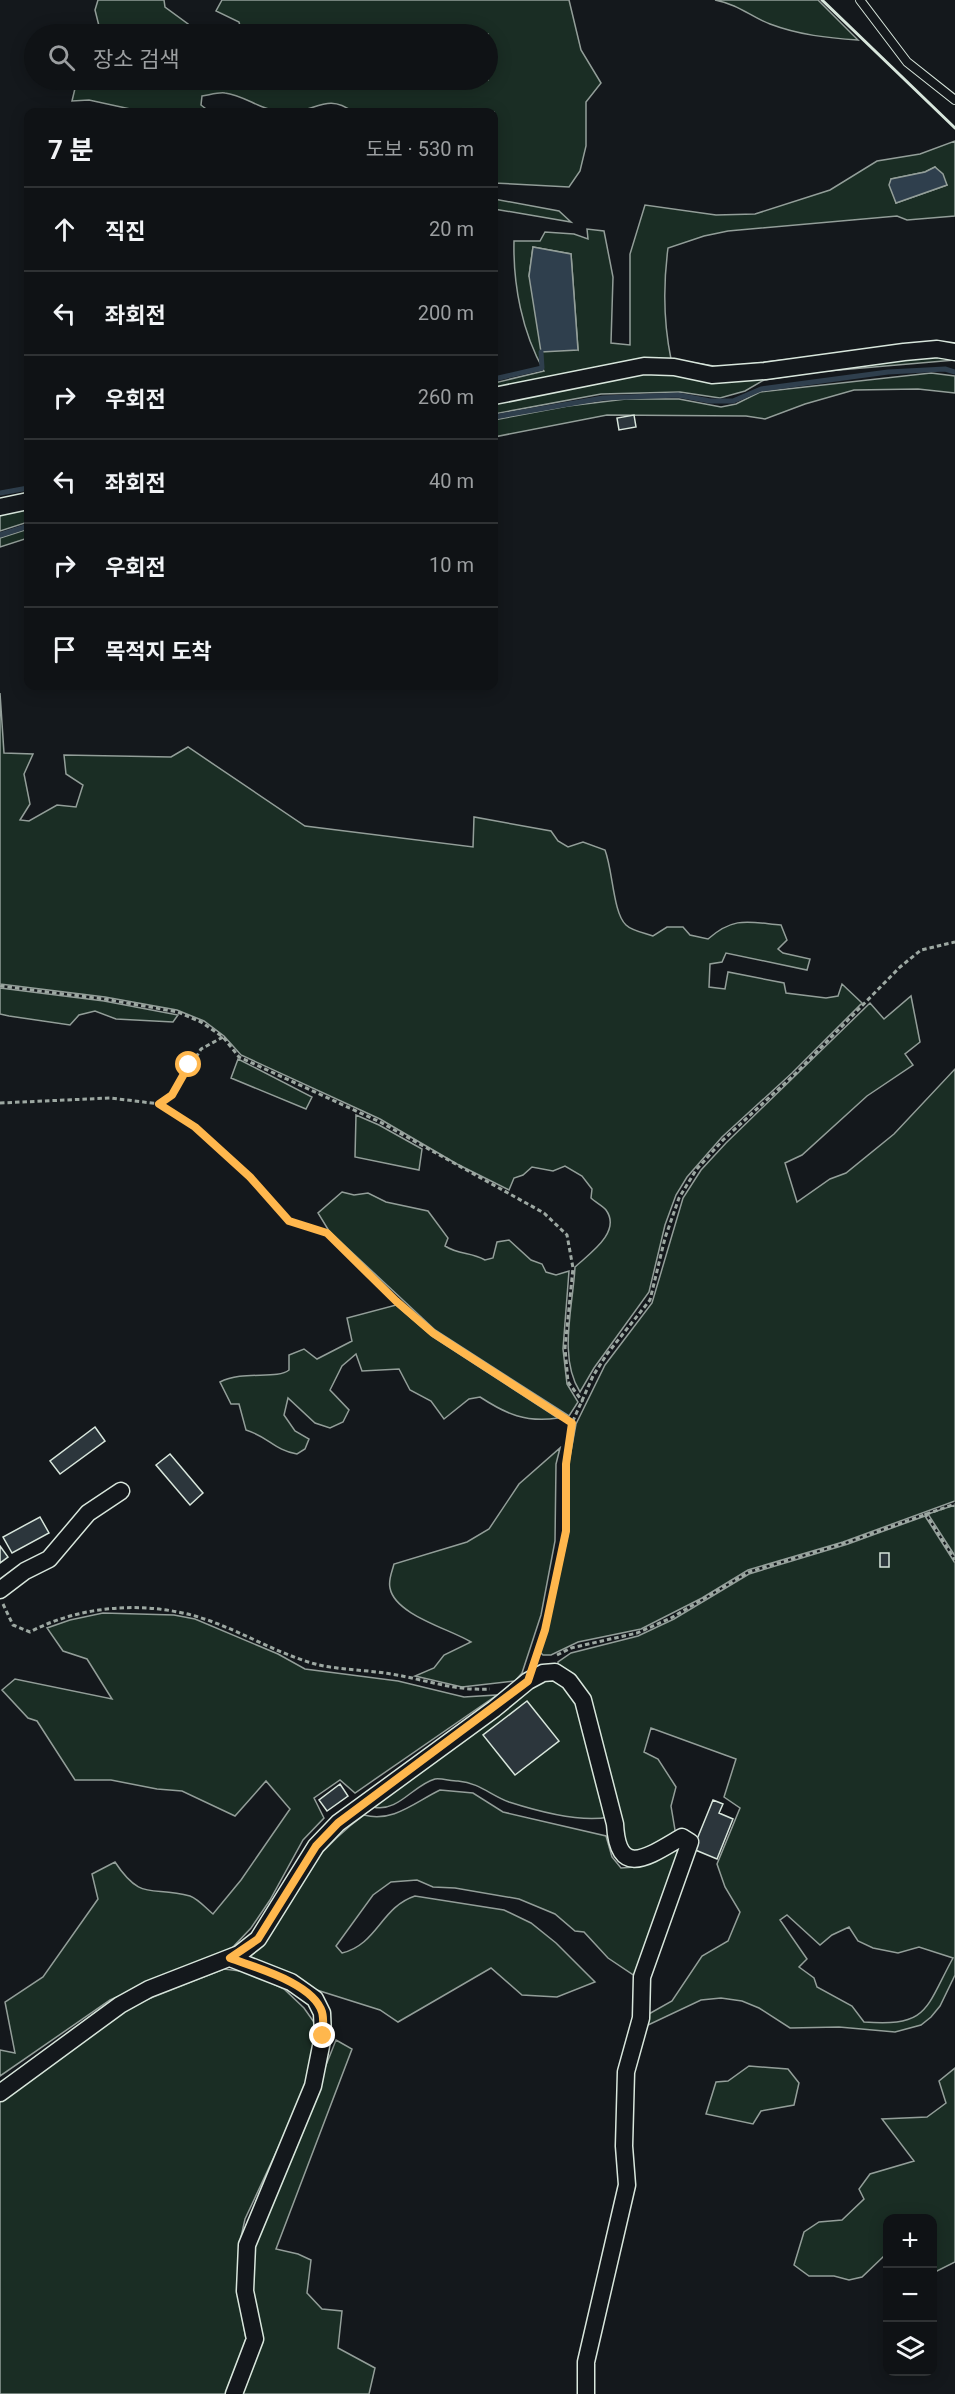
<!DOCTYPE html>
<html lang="ko">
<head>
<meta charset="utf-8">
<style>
  :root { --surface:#0f1215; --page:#1d2022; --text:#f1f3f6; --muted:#9b9ea0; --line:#2f3234 }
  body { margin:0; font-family:Roboto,"Noto Sans KR",sans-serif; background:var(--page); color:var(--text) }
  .controls { position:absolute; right:18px; bottom:18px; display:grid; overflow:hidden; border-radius:12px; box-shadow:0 3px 15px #0003 }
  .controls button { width:54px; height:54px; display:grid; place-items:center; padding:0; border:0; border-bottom:2px solid var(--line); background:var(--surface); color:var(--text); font:30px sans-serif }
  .stop { position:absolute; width:18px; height:18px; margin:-14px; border:4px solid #ffb74d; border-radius:50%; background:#fff }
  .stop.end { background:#ffb74d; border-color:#fff; box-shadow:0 2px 6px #0008 }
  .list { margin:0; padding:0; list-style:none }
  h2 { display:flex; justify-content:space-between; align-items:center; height:78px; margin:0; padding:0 24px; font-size:26px }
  h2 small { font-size:20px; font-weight:400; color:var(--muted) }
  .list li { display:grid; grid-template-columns:39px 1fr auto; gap:18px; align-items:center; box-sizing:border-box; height:84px; padding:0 24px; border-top:2px solid var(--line) }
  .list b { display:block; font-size:22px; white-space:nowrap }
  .list em { font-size:20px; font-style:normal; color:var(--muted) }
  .icon { flex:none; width:33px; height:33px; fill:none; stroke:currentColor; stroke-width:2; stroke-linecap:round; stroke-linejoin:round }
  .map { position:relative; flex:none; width:955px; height:2394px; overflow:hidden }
  .search { position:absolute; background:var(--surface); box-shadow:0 3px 15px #0003; left:24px; top:24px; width:474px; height:66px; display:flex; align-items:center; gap:15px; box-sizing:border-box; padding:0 21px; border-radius:33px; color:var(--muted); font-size:22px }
  .panel { position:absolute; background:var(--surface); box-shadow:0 3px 15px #0003; left:24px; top:108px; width:474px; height:582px; border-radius:12px }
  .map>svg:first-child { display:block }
  .green { fill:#1a2d24; stroke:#939e99; stroke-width:1.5; fill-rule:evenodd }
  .water { fill:#2f3f4d; stroke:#939e99; stroke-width:1.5 }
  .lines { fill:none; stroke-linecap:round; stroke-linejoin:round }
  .stream { stroke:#2f3f4d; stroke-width:5 }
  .building { fill:#2c363c; stroke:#d8e6dc; stroke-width:1.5 }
  .lane-casing { stroke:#d8e6dc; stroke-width:10 }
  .street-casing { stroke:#d8e6dc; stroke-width:19 }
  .path { stroke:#9da8a2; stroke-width:3; stroke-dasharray:4.5 3; stroke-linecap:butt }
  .lane { stroke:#14181c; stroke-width:8 }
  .street { stroke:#14181c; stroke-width:16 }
  .wall { stroke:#d8e6dc; stroke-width:3 }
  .route { stroke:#ffb74d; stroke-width:8 }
</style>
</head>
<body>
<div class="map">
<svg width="955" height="2394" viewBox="0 0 955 2394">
  <rect width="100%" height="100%" fill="#14181c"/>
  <path class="green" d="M 98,0 L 164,0 L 165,7 L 188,24 L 181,34 L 101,34 L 95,10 Z
    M 222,0 L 569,0 L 581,50 L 601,83 L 586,102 L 586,146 L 580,171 L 569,187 L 494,183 L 494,112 L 353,112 C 325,91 314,115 283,112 C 262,111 244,95 225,93 C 219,92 209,95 202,96 L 201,105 L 210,112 L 144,112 L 89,100 L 72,101 L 77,80 L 488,80 L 488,34 L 242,34 L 239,22 L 216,11 Z
    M 715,0 L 818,0 L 858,40 C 828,38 799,35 770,24 C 749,16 740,5 715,0 Z
    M 955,141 L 955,216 L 907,220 L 897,216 L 728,231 L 704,236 L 668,248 C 663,286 663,320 671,359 L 720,367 L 929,344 L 955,343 L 955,346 L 713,372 L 676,365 L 494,392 L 494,383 L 544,371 C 522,332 513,285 514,241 L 540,241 L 545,232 L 574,234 L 588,239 L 587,229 L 604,231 L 613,277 L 611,343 L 630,345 L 630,254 L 645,205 L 716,215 L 755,214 L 830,190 L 877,161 L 920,154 ZM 935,167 L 947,185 L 896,203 L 891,179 L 925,172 ZM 533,247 L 571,254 L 578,349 L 529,276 Z
    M 494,199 L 559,211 L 571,222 L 494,209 Z
    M 955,356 L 955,360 L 816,372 L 764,380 L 745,391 L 720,398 L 680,392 L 601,394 L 494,414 L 494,401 L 639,373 Z
    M 931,373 L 955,376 L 955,393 L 918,389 L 854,390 L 805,404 L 765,419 L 746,416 L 607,415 L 494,437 L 494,420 L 568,406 L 626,399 L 679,399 L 721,407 L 736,404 L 760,392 Z
    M 28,507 L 28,522 L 0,531 L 0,513 Z
    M 28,529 L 28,538 L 0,547 L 0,538 Z
    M 0,693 L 4,753 L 33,754 L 24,774 L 30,804 L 20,820 L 29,821 L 57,805 L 76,807 L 83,785 L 66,774 L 64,755 L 171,757 L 188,747 L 305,826 L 473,847 L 474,817 L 551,831 L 558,841 L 568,847 L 583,842 L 605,850 C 613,871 613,913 626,925 C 632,931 645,933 653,936 L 667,927 L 683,927 L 690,935 L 708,939 C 734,916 749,922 781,925 L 787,940 L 778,949 L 783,953 L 810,959 L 807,970 L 726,953 L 722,962 L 710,964 L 709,987 L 725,989 L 728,972 L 784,983 L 786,993 L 826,998 L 838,996 L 842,984 L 862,1003 L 792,1073 L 722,1137 L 687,1177 L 676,1195 L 665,1225 L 649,1292 L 594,1368 L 580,1392 C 558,1357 573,1307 575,1267 C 589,1254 622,1232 606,1210 C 603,1206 595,1202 591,1198 L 592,1189 L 582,1176 L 565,1166 L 553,1171 L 532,1167 L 523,1175 L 514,1178 L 509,1190 L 457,1164 L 380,1119 L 241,1055 L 224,1036 L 204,1021 L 177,1010 L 105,997 L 0,984 Z
    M 0,988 L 104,1001 L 178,1015 L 173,1022 L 116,1019 L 95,1011 L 79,1015 L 70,1025 L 9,1016 L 0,1014 Z
    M 911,996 L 920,1042 L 905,1054 L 913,1065 L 867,1096 L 802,1155 L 785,1163 L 797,1202 L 830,1179 L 846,1173 L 894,1134 L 955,1069 L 955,1501 L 843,1542 L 748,1570 L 702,1598 L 641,1629 L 578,1642 L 551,1655 L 543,1655 L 540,1652 L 547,1632 L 569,1530 L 569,1462 L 576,1424 L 605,1365 L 652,1303 L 683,1198 L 701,1170 L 726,1143 L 870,1003 L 884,1019 Z
    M 238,1059 L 312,1097 L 306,1109 L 231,1078 Z
    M 356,1115 L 379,1125 L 422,1149 L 419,1170 L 355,1157 Z
    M 342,1192 L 354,1195 L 368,1193 L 386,1202 L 428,1211 L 448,1238 L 445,1246 C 459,1255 471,1252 485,1260 L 493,1258 L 497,1242 L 509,1240 L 531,1260 L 542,1264 L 546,1272 L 556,1275 L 569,1271 L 563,1349 L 567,1384 L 578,1402 L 569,1416 L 435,1330 L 329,1231 L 318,1213 Z
    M 396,1305 L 433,1337 L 558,1418 C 526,1423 506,1414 480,1397 L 469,1399 L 444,1419 L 431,1401 L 410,1390 L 399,1369 L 362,1371 L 356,1354 L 342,1366 L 330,1390 L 349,1410 L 343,1422 L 330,1428 L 315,1423 L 288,1398 L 284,1415 L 295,1431 L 309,1439 L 305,1449 L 297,1454 C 274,1450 269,1437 246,1430 L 239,1404 L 231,1404 L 220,1382 C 243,1370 277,1380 289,1370 L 289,1355 L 304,1349 L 317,1359 L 352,1341 L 347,1318 Z
    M 560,1448 L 556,1464 L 555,1541 L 541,1615 L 522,1673 L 515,1681 L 462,1687 L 415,1676 L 434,1668 L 444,1655 L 471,1642 C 450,1629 395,1615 390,1588 C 388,1580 392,1572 394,1564 L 467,1542 L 489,1529 L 519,1484 Z
    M 955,1505 L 955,1556 L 928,1514 Z
    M 925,1516 L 955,1563 L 955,1975 L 940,2006 L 931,2017 L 921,2025 L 895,2032 L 839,2027 L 790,2028 L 759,2008 L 742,2001 L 721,1998 L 701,2000 L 646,2026 L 647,2015 L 672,2001 L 702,1956 L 728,1941 L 740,1912 L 725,1887 L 717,1864 L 740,1808 L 724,1797 L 736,1759 L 651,1728 L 644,1752 L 658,1759 L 676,1787 L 671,1806 L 676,1836 L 656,1849 L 625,1853 L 603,1756 L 558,1668 L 558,1662 L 571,1653 L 638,1636 L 674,1619 L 749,1574 L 848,1544 ZM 787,1915 L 820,1945 L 832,1935 L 849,1927 L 858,1941 L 873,1948 L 898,1953 L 919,1947 L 953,1958 C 925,2009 929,2027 864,2022 L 852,2006 L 817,1987 L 814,1978 L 799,1967 L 807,1959 L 780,1920 Z
    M 103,1613 L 174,1615 L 195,1619 L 278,1654 L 305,1669 L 398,1681 L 464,1697 L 497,1695 L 355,1793 L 340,1780 L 314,1798 L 324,1818 L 303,1840 L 270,1900 L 251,1928 L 232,1948 L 110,2000 L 0,2076 L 0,2050 L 15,2053 L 5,2002 L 43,1977 L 98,1899 L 92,1874 L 115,1862 C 142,1903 152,1885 190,1896 C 198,1899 206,1908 213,1914 L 241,1880 L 290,1809 L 266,1781 L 235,1816 L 182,1791 L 157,1789 L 111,1780 L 75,1780 L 37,1721 L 28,1718 L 2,1690 L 15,1679 L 112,1699 L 87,1659 L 63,1651 L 47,1628 L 70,1620 Z
    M 554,1675 L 582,1702 L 609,1817 C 579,1823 537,1811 509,1802 C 490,1795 480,1783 458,1781 C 451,1781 441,1778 435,1779 C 413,1785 398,1813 373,1807 L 528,1684 Z
    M 440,1790 L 473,1793 L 503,1812 L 606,1836 L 612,1857 L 621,1868 L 635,1867 L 678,1848 L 684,1852 L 638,1978 L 608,1958 L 584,1932 L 575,1931 L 555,1914 L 519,1899 L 455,1888 L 433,1887 L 417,1880 L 391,1882 L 373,1895 L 336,1946 L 342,1953 C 377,1945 381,1907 415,1896 L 504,1910 L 531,1923 L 556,1943 L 595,1982 L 557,1997 L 522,1995 L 491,1968 L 398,2022 L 380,2010 L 301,1985 L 242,1956 C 279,1907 313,1852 364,1815 C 393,1823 415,1802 440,1790 Z
    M 224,1969 L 248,1972 L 284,1989 L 304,2008 L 316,2025 L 316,2050 L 307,2086 L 245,2219 L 239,2246 L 242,2316 L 246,2339 L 228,2394 L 0,2394 L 0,2098 L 128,2007 Z
    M 336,2040 L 352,2049 L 276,2249 L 298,2254 L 311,2260 L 307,2293 L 322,2309 L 342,2311 L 338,2348 L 375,2368 L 369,2394 L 241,2394 L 254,2246 Z
    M 749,2066 L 788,2069 L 799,2083 L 794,2105 L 761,2111 L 753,2124 L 706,2114 L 716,2082 L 728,2081 Z
    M 955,2068 L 955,2262 L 933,2273 L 932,2218 L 888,2218 L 887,2260 L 883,2257 L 862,2277 L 849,2280 L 834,2276 L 809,2276 L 794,2265 L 804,2232 L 819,2222 L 842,2220 L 864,2199 L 859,2189 L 870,2174 L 914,2161 L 882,2119 L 927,2117 L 946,2103 L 939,2081 Z"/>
  <path class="water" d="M 935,167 L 943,174 L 947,185 L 896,203 L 889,185 L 891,179 L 925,172 Z
    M 533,247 L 571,254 L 578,350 L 541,352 L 529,276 Z"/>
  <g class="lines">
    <path class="stream" d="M 494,379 L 542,368 L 541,352
      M 494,417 L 603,398 L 678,395 L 710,401 L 733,401 L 761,389 L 888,372 L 945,369 L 955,372
      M 0,493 L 28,488
      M 0,535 L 28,526"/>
  </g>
  <path class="building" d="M 634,415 L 636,427 L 619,430 L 617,418 Z
    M 95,1427 L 105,1441 L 60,1474 L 50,1461 Z
    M 170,1454 L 203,1493 L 190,1505 L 156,1465 Z
    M 40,1517 L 49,1533 L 12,1553 L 3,1537 Z
    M 0,1546 L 8,1557 L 0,1563 Z
    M 880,1553 L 889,1553 L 889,1567 L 880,1567 Z
    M 527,1701 L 559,1741 L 515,1775 L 483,1735 Z
    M 340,1784 L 348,1796 L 327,1811 L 319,1800 Z
    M 713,1800 L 723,1804 L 719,1813 L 733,1819 L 717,1859 L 693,1849 Z"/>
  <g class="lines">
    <g class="lane-casing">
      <path id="lane" d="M 860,0 L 907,62 L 955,100"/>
    </g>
    <g class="street-casing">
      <path id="street" d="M 494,396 L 644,366 L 674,367 L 712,375 L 765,371 L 904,352 L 937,349 L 955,352
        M 0,507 L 28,501
        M 0,1590 L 25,1571 L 49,1559 L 88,1513 L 121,1491
        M 230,1958 L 291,1982 L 315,1999 L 322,2013 L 323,2036 L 313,2086 L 247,2245 L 245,2291 L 255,2339 L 234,2394
        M 0,2093 L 120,2005 L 149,1989 L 239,1954 L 258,1939 L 316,1846 L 338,1823 L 494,1709 L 528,1681 L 543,1673 L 555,1672 L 569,1681 L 583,1700 L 615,1824 C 618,1880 649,1856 682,1837 L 690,1842 L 642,1977 L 641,2018 L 626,2072 L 624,2146 L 627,2185 L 586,2362 L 586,2394"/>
    </g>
    <path class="path" d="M 0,986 L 104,999 L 178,1012 L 201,1022 L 223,1037 L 239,1057 L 380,1122 L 544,1213 L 567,1235 L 573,1268 L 565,1348 L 568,1382 L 583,1402
      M 0,1103 L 110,1098 L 160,1104 L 195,1127 L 250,1177 L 289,1221 L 327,1233 L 396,1301 L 433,1333 L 572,1423
      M 160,1104 L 173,1095 L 201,1049 L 223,1037
      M 925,1513 L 955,1560
      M 3,1604 L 13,1625 L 30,1632 C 79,1606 141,1601 195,1616 C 237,1628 276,1654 319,1665 C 342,1670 368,1670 391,1674 C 428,1680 453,1691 490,1689
      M 557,1655 L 571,1648 L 637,1633 L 671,1618 L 749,1572 L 845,1543 L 955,1504
      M 536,1657 L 545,1630 L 566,1531 L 565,1464 L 572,1423 L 593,1376 L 607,1354 L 650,1300 L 665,1238 L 679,1198 L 696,1170 L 723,1140 L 796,1073 L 900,967 L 921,950 L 955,942"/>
    <use href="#lane" class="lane"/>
    <use href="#street" class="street"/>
    <path class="wall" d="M 822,0 L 955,128"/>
  </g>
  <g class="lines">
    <path class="route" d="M 189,1065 L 172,1095 L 159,1104 L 195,1127 L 250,1177 L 289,1221 L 327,1233 L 396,1301 L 433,1333 L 572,1423 L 566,1464 L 566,1531 L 545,1630 L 528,1681 L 338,1823 L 316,1846 L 258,1939 L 230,1958 C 256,1968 313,1983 322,2012 C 324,2019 323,2028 323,2036"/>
  </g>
</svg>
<div class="controls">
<button>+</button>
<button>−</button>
<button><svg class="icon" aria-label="layers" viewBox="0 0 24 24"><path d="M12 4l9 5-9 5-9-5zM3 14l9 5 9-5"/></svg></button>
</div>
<div class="stop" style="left:189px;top:1065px"></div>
<div class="stop end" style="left:323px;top:2036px"></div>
<div class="search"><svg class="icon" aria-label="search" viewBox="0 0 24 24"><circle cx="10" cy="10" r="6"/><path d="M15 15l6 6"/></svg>장소 검색</div>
<section class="panel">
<h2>7 분<small>도보 · 530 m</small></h2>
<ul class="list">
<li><svg class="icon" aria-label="ahead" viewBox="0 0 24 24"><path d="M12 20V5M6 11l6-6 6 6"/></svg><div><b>직진</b></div><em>20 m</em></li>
<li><svg class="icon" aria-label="left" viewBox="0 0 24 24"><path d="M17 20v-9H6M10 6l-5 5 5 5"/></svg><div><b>좌회전</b></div><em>200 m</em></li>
<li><svg class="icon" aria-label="right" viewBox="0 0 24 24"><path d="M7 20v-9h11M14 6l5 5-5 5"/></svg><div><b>우회전</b></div><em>260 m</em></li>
<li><svg class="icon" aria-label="left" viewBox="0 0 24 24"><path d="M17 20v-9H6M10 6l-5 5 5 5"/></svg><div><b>좌회전</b></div><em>40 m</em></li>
<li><svg class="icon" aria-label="right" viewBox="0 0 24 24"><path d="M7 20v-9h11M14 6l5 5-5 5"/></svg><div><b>우회전</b></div><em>10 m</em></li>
<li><svg class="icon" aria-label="arrive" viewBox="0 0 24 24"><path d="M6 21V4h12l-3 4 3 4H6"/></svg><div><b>목적지 도착</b></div></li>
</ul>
</section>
</div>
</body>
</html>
